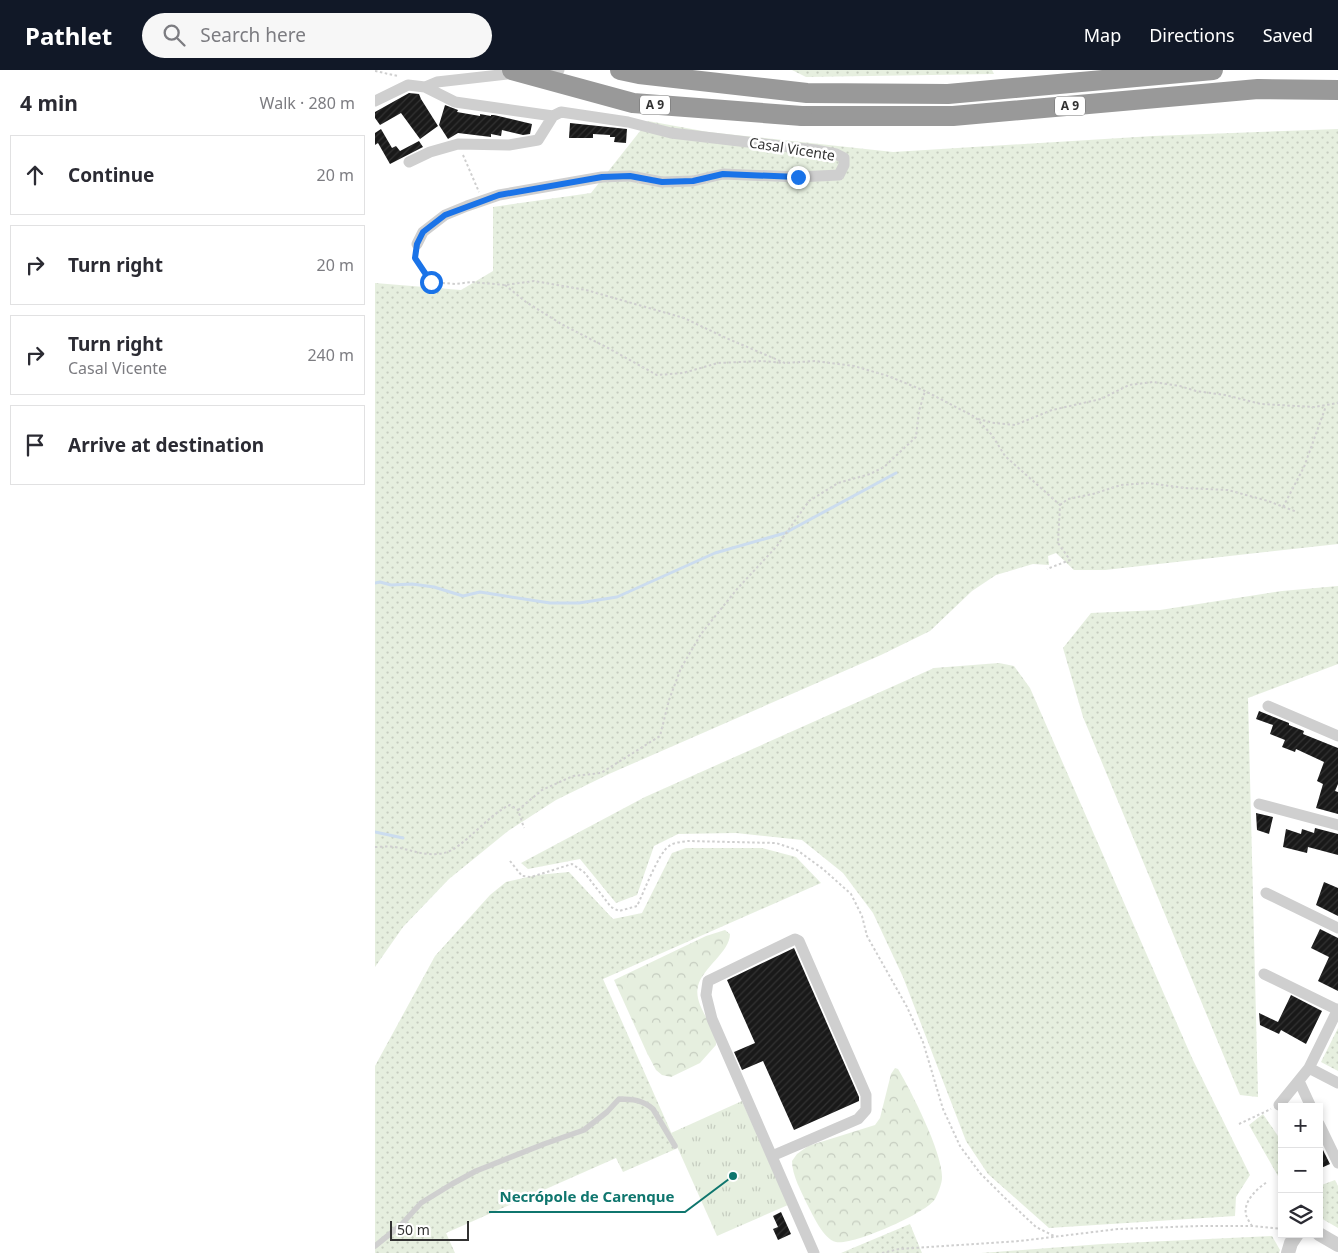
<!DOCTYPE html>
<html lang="en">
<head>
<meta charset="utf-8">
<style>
  :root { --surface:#fff; --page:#f7f7f7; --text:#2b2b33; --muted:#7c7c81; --line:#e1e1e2; --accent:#111827 }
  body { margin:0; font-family:"Noto Sans",sans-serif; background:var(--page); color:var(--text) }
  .controls { position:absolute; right:15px; bottom:15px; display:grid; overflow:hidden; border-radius:0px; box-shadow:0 2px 8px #0003 }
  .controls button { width:45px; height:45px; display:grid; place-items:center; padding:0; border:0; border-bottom:1px solid var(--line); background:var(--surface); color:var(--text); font:25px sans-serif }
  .scale { position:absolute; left:15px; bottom:12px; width:79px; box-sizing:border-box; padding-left:5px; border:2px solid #323232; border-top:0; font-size:14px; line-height:18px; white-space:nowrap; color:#323232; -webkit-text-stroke:4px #fff; paint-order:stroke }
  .stop { position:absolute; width:15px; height:15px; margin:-11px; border:4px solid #1a73e8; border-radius:50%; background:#fff }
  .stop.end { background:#1a73e8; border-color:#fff; box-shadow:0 1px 5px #0008 }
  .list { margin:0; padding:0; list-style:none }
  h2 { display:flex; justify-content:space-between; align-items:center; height:65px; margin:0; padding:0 20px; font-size:21px }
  h2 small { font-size:16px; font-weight:400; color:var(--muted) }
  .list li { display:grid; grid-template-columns:32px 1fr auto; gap:15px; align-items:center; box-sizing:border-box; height:80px; margin:0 10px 10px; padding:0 10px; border:1px solid var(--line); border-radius:0px }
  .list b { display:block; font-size:19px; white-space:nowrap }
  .list p { margin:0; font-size:16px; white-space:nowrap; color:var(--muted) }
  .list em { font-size:16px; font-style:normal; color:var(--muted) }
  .icon { flex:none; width:28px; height:28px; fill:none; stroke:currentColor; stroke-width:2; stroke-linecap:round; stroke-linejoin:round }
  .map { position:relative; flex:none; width:963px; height:1183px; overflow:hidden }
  header { display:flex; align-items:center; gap:30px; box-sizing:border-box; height:70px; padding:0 25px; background:var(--accent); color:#fff }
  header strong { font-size:24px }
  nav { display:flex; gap:28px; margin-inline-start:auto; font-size:18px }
  .search { width:350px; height:45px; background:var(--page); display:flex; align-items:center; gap:12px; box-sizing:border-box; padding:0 18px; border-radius:28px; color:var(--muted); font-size:19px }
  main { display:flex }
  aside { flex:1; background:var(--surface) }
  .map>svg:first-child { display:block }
  .grass { fill:url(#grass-dots) }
  .forest { fill:url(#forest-crowns) }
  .park { fill:url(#park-tufts) }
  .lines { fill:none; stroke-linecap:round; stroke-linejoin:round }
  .stream { stroke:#cbdcef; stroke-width:3 }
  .building { fill:url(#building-hatch) }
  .path { stroke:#cfcfcf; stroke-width:2; stroke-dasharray:2.5 2.5; stroke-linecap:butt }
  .service { stroke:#cfcfcf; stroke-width:5.5 }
  .minor { stroke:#cfcfcf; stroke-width:11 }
  .tertiary { stroke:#cfcfcf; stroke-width:14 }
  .motorway { stroke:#999; stroke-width:20 }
  .motorway-bridge { stroke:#999; stroke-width:20 }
  .route { stroke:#1a73e8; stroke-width:6 }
  .labels { text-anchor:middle; stroke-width:5; stroke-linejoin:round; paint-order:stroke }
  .shield { fill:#fff; stroke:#707070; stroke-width:1 }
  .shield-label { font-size:12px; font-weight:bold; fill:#323232 }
  .street-label { font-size:14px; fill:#323232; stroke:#fff }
  .leader { fill:none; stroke:#0f766e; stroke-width:2 }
  .callout-dot { fill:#0f766e; stroke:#fff; stroke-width:2 }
  .callout-label { font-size:15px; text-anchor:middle; font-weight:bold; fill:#0f766e; stroke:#fff; stroke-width:5; stroke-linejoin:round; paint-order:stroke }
</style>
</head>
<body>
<header>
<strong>Pathlet</strong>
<div class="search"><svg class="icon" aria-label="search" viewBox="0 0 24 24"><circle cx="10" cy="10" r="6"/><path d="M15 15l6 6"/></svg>Search here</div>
<nav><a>Map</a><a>Directions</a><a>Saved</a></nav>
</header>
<main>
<aside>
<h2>4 min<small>Walk · 280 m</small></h2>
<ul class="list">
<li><svg class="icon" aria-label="ahead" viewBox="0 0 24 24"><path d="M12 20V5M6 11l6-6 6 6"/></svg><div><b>Continue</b></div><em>20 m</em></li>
<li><svg class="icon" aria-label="right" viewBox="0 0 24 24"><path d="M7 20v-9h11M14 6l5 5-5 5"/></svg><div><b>Turn right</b></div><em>20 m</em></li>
<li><svg class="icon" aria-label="right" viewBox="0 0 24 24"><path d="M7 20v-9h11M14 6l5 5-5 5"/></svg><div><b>Turn right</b><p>Casal Vicente</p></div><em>240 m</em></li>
<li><svg class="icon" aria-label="arrive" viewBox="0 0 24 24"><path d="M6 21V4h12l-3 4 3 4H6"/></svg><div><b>Arrive at destination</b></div></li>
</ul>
</aside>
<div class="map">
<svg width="963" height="1183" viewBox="0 0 963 1183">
  <defs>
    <pattern id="grass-dots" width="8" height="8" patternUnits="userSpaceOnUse" patternTransform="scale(1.25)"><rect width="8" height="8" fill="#e6efdf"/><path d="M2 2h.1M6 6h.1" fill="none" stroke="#c6cdc0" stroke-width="1.8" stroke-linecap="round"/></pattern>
    <pattern id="forest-crowns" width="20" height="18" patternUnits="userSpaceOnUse" patternTransform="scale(1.25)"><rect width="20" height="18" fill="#e6efdf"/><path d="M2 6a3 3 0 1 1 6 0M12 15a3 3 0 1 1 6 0" fill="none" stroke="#c6cdc0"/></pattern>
    <pattern id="park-tufts" width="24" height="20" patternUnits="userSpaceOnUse" patternTransform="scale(1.25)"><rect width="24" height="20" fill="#e6efdf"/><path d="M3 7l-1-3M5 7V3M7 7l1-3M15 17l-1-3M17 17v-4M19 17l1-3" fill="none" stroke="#c6cdc0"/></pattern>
    <pattern id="building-hatch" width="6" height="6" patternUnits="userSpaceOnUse" patternTransform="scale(1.25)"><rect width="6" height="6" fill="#191919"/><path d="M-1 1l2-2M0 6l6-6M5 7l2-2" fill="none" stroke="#323232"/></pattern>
  </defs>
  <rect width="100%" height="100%" fill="#fff"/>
  <path class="grass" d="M 417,0 L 617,0 L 619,4 L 431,7 Z
    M 273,51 L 333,62 L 518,82 L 778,66 L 963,59 L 963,474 L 730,500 L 699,500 L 681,483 L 673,486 L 674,495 L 658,494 L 621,505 L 597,521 L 555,561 L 506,585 L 234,704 L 181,730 L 133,761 L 74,809 L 28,857 L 0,897 L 0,213 L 86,220 L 118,201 L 118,137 L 216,123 Z
    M 963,516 L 963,594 L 873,628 L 883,1027 L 865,1025 L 708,647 L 688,578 L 716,543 L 785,540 L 907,521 Z
    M 624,593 L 639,596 L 655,618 L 817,988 L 875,1105 L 861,1127 L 860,1146 L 674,1158 L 613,1104 L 591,1071 L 528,907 L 498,843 L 468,803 L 427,770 L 361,763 L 303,764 L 279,776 L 262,825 L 241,833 L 205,789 L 153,799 L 146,793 L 270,727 L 559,598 Z
    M 311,778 L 387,778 L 421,787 L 446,813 L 228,909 L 303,1078 L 248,1102 L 241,1088 L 71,1163 L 80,1183 L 0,1183 L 0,996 L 60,886 L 115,825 L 131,812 L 162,805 L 194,802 L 238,849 L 267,843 L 297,783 Z
    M 963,958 L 963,1001 L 946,992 Z
    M 888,1044 L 907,1072 L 907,1113 L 874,1055 Z
    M 960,1110 L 963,1116 L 963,1158 L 944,1147 L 944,1116 Z
    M 535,1154 L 547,1183 L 466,1183 Z
    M 897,1166 L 905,1180 L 904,1183 L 606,1183 L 727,1174 Z"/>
  <path class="forest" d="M 350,860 L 355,864 C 355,882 328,897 323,916 C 318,937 342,955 341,975 L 325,993 L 296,1007 L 287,1005 L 281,1000 L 272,983 L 239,910 L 331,866 Z
    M 520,998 L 523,999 C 536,1021 568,1083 567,1108 C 567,1113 563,1124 560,1129 C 552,1143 477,1176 461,1172 C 448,1169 438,1145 432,1134 C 426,1121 417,1105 417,1091 L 422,1084 L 433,1076 L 500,1055 L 505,1048 L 516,1004 Z"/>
  <path class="park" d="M 367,1031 L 413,1135 L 342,1166 L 296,1063 Z"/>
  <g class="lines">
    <path class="stream" d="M 0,513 L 5,512 L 16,515 L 37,514 L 59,517 L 88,526 L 105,522 L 175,533 L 204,533 L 242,527 L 340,483 L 410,463 L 521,403
      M 0,762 L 28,768"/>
  </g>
  <path class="building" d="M 34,23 L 44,24 L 46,29 L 63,56 L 45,69 L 26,43 L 5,55 L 0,48 L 0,42 Z
    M 70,35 L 83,40 L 82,42 L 105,46 L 105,44 L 116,46 L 116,45 L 119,45 L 157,54 L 155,64 L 148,65 L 127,60 L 126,66 L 116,64 L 116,67 L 83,63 L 73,69 L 64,55 Z
    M 195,53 L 252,59 L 251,73 L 239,72 L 240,67 L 235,67 L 235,65 L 218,64 L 218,68 L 194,68 Z
    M 6,59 L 17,78 L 21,76 L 25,81 L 44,71 L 48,77 L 15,94 L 3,73 L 0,75 L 0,63 Z
    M 884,641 L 914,653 L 914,655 L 929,661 L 928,664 L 963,678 L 963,714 L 960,721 L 963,722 L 963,744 L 941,738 L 948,714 L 942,711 L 949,692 L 921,679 L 920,682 L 907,677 L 910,670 L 895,664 L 898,655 L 881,649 Z
    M 881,743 L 898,747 L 894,764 L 882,760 Z
    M 940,758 L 963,764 L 963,785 L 933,777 L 932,783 L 908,777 L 911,759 L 926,764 L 927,759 L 939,763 Z
    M 949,812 L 963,818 L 963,846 L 941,835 Z
    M 945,859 L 963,868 L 963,921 L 943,911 L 954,887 L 936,878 Z
    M 419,878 L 484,1027 L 484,1031 L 419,1060 L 388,991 L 367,1000 L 359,982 L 380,973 L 352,910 Z
    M 916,925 L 947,941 L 931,974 L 906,960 L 904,964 L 885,955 L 884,943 L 903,952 Z
    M 948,1080 L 955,1094 L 944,1099 L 944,1082 Z
    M 406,1142 L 416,1164 L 403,1170 L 398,1159 L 403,1157 L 398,1146 Z"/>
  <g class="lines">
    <path class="path" d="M 0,1 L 23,6
      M 88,85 L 104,122
      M 40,184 L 39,188 L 56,212 L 80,214 L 97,212 L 130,215 L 159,211 L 211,220 L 309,248 L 351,268 L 410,293 L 440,291 L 479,296 L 513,306 L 550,321 L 600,347 L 617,365 L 630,386 L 685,435 L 683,473 L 695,490 L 672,499
      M 130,215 L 151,232 L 188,255 L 233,278 L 282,305 L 308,303 L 343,293 L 387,291 L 408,293
      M 603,349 L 619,353 L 640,355 L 677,340 L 726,329 L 754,315 L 778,312 L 805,316 L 821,321 L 850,325 L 886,334 L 939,337 L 963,333
      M 685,435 L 693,429 L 718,424 L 746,415 L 773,413 L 810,418 L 853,420 L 893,431 L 922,442
      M 908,437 L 929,397 L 951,336
      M 143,740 L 167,720 L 198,706 L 226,703 L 285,666 L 294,630 L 306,598 L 326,564 L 362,519 L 402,476 L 434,431 L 463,413 L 495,404 L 509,397 L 541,367 L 544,341 L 550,321
      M 0,777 C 6,777 13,776 20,777 C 37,780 51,787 69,783 C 88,779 112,745 135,735 L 143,740 L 149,758
      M 135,791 L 147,806 L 156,807 L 197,794 L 209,802 L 236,837 L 244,841 L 262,836 C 268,824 284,782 294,776 C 299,772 308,772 313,771 L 401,773 L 422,780 L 448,799 L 476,824 L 487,846 L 492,866 L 532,937 L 548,972 L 568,1039 L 585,1076 L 605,1103 L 630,1128 L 661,1157 L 679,1166
      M 864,1054 L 896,1039
      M 877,1156 C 875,1153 872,1148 871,1145 C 868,1131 882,1119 892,1112
      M 507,1183 L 524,1179 L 645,1171 L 743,1159 L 824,1156 L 877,1156 L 907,1159"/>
    <path class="service" d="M 0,1176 L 26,1155 L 46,1133 L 77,1114 L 101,1101 L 169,1074 L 209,1060 L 232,1042 L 244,1029 C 257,1029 268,1030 278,1039 L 300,1076"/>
    <path class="minor" d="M 163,2 L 184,0
      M 50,17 L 62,12 L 142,3
      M 0,31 L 33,15 L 50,17 L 80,32 L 178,46 L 186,42 L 253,52 L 296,63 L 440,80 L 461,84 L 469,88 L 469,95 L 464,105 L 423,107 L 348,104 L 318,111 L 287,112 L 255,106 L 227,107 L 124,125 L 92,136 L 70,145 L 48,162 L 42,174
      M 34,92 L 55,82 L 83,74 L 134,75 L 163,70 L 178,46
      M 893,636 L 963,666
      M 884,734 L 963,755
      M 891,823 L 963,858
      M 889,904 L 963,940
      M 934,998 L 963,1013
      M 924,1011 L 936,1037
      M 904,1035 L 934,998 L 963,939
      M 944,1054 L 963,1093
      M 397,1086 L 483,1049 L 491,1040 L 491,1025 L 424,871 L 420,869 L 333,911 L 331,925 L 337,949 L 439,1183"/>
    <path class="tertiary" d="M 944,1164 L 963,1175
      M 913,1183 L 916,1173 L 922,1164"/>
    <path class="motorway" d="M 245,0 L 264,4 L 432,23 L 573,24 L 838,0
      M 427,46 L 578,46 L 883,19 L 963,20"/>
    <path class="motorway-bridge" d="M 137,0 L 258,33 L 427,46"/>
  </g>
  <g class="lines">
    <path class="route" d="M 56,212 L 40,188 L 42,174 L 48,162 L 70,145 L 124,125 L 227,107 L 255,106 L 287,112 L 318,111 L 348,104 L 423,107"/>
  </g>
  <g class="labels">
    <g class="shield">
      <rect x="265" y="25.5" width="30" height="19" rx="4"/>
      <rect x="680" y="26.5" width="30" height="19" rx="4"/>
    </g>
    <g class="shield-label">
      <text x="280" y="39">A 9</text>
      <text x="695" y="40">A 9</text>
    </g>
    <g class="street-label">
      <text transform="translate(417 79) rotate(9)" y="5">Casal Vicente</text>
    </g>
  </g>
  <path class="leader" d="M358 1106L310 1142H114"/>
  <circle class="callout-dot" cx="358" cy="1106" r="5"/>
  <g class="callout-label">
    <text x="212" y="1132">Necrópole de Carenque</text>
  </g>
</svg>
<div class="controls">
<button>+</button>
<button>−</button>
<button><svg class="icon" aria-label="layers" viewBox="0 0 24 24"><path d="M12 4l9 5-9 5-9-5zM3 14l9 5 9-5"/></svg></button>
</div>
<div class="scale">50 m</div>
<div class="stop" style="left:56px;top:212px"></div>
<div class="stop end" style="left:423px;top:107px"></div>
</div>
</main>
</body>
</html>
